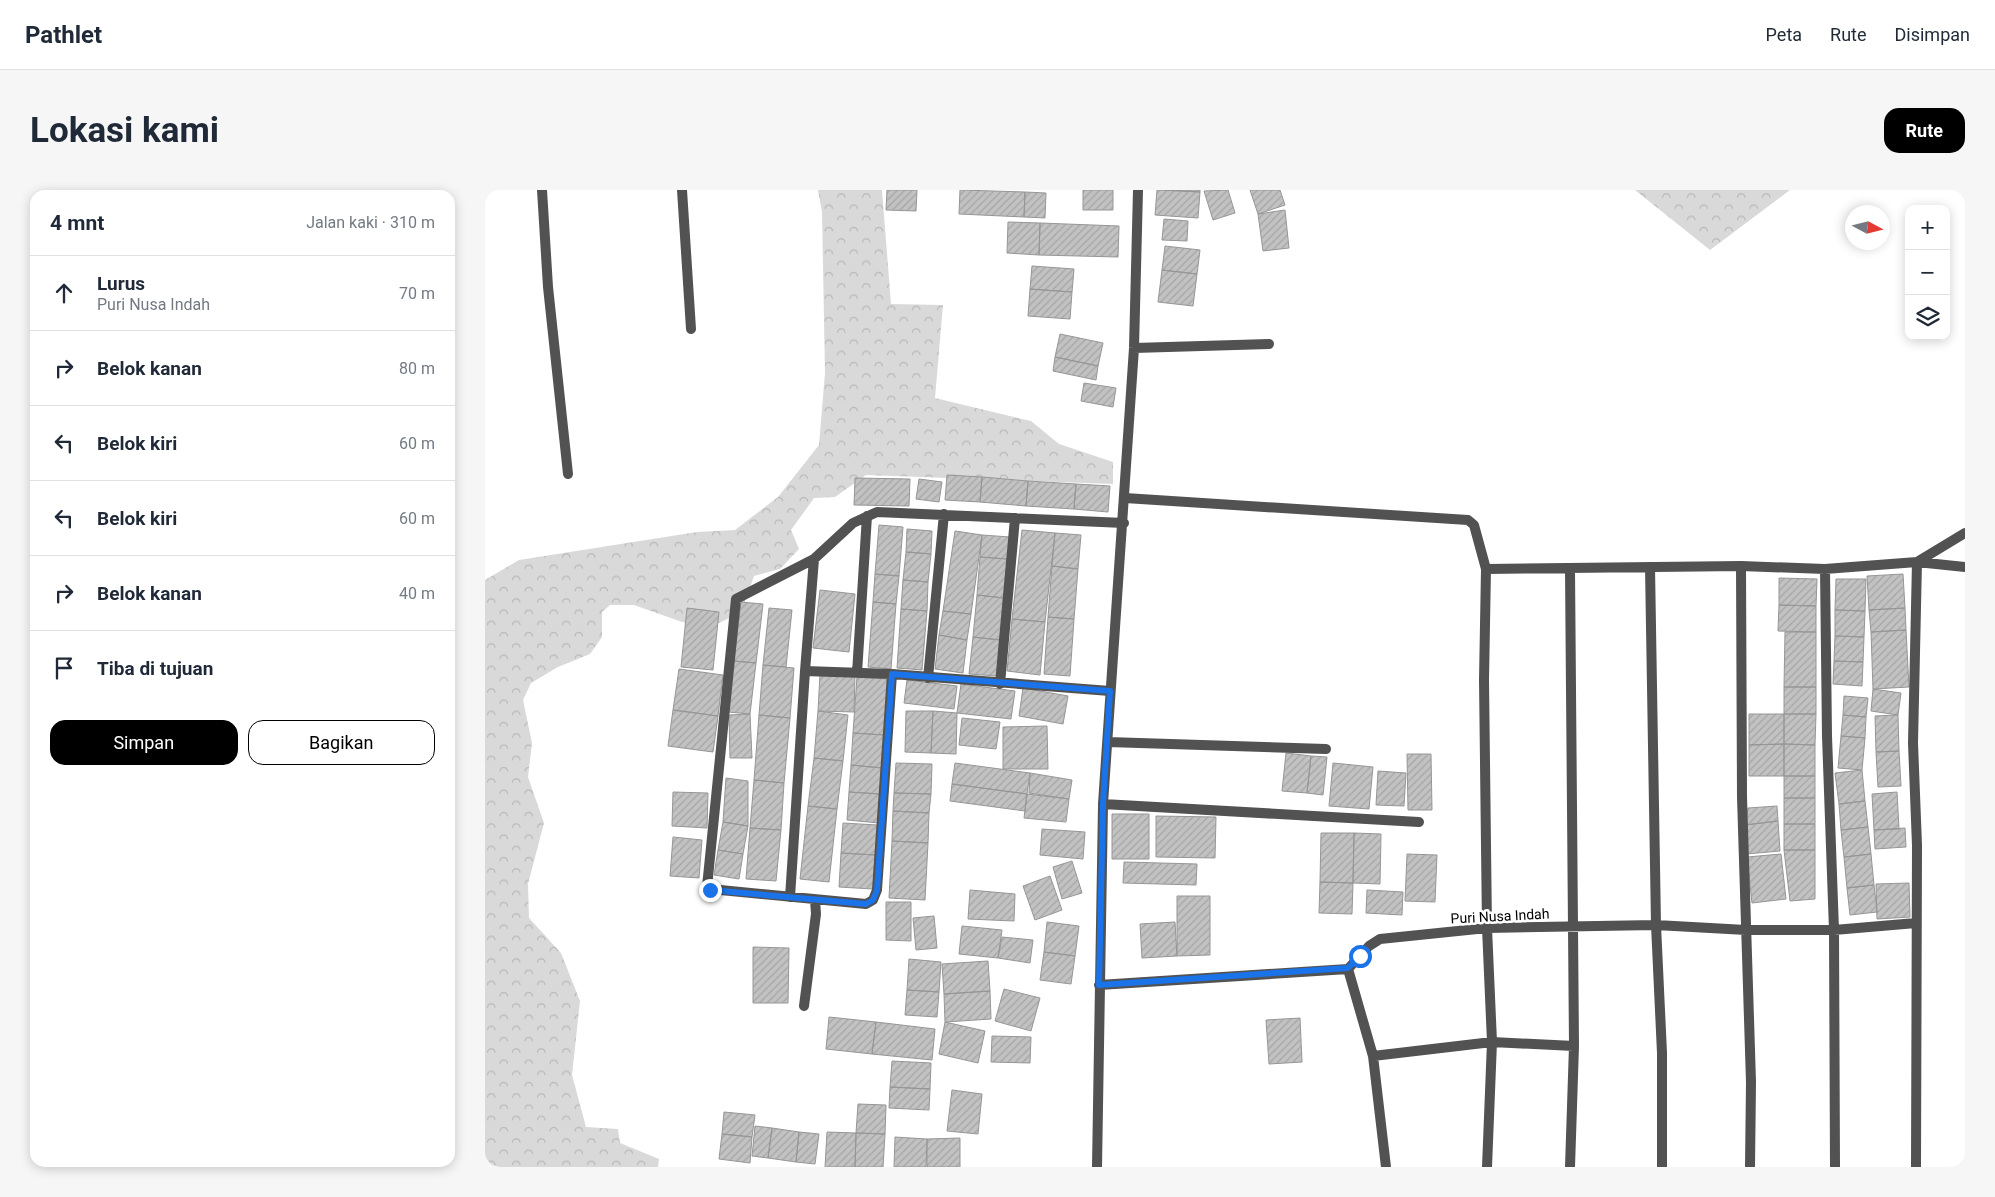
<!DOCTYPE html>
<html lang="id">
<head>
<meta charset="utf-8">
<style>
  :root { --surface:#fff; --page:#f6f6f7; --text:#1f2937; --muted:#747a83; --line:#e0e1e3; --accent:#000 }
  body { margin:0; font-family:Roboto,sans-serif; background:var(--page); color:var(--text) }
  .controls { position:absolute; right:15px; top:15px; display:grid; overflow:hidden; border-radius:10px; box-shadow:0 2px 12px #0003 }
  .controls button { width:45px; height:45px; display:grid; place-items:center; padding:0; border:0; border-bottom:1px solid var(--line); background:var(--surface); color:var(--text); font:25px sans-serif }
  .compass { position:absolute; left:1360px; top:15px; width:45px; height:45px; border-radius:50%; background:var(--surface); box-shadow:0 2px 12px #0003; rotate:97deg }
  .stop { position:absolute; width:15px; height:15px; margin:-11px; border:4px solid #1a73e8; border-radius:50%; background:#fff }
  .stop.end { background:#1a73e8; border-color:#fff; box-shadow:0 1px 5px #0008 }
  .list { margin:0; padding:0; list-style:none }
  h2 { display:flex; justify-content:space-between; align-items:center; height:65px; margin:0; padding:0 20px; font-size:21px }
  h2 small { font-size:16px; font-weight:400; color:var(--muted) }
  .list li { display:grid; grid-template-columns:32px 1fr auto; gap:15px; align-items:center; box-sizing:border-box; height:75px; padding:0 20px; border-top:1px solid var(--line) }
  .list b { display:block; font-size:19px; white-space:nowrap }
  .list p { margin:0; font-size:16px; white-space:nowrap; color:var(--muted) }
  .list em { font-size:16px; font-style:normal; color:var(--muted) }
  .actions { display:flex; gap:10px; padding:15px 20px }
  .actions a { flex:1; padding:11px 0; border:1px solid var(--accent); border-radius:15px; text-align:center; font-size:18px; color:var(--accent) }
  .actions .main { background:var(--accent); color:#fff }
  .icon { flex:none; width:28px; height:28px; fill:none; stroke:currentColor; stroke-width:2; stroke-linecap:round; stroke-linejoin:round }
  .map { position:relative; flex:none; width:1480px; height:977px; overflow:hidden; border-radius:15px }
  header { display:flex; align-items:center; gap:30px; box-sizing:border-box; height:70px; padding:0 25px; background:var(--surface); border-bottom:1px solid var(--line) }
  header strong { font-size:24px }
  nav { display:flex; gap:28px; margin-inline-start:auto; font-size:18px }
  .intro { display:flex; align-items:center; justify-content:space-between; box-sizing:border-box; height:120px; padding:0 30px }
  h1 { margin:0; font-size:35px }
  .button { padding:12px 22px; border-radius:15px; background:var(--accent); color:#fff; font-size:18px; font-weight:700 }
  main { display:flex; gap:30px; padding:0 30px }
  aside { flex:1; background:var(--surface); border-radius:15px; box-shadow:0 2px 12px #0003 }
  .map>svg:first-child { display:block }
  .forest { fill:url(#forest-crowns) }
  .building { fill:url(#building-hatch); stroke:#969696 }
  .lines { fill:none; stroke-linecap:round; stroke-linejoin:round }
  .minor { stroke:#525252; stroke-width:10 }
  .route { stroke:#1a73e8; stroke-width:6 }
  .labels { text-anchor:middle; stroke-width:5; stroke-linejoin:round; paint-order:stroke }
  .street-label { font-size:14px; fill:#000; stroke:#fff }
</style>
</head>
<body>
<header>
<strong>Pathlet</strong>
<nav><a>Peta</a><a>Rute</a><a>Disimpan</a></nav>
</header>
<div class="intro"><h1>Lokasi kami</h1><a class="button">Rute</a></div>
<main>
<aside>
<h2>4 mnt<small>Jalan kaki · 310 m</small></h2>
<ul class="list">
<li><svg class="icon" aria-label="ahead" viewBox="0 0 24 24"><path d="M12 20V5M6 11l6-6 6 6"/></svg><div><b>Lurus</b><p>Puri Nusa Indah</p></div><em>70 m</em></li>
<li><svg class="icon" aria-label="right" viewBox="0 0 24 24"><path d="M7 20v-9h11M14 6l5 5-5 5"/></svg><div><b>Belok kanan</b></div><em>80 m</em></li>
<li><svg class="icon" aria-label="left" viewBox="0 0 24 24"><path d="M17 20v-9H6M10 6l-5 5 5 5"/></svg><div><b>Belok kiri</b></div><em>60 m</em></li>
<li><svg class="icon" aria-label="left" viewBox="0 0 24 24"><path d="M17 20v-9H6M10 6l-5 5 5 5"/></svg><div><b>Belok kiri</b></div><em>60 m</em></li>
<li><svg class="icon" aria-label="right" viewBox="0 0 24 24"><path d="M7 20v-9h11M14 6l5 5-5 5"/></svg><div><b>Belok kanan</b></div><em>40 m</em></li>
<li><svg class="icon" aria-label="arrive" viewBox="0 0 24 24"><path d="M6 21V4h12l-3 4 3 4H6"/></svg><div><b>Tiba di tujuan</b></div></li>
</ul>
<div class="actions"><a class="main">Simpan</a><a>Bagikan</a></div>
</aside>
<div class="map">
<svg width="1480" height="977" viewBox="0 0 1480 977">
  <defs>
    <pattern id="forest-crowns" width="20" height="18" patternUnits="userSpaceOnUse" patternTransform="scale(1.25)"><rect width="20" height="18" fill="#d9d9d9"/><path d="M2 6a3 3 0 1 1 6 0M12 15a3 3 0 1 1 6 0" fill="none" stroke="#b8b8b8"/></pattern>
    <pattern id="building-hatch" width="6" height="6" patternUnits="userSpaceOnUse" patternTransform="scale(1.25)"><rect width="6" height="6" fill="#c2c2c2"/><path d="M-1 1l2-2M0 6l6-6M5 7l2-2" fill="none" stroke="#a5a5a5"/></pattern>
  </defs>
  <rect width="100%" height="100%" fill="#fff"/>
  <path class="forest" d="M 333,0 L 397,0 L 406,114 L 458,115 L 450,208 L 546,231 L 574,254 L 628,272 L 628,294 L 381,285 L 350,307 L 329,308 L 306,340 L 314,359 L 295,379 L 269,386 L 256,422 L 234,433 L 200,433 L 149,415 L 125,415 L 117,422 L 117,447 L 105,464 L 73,477 L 46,493 L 38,510 L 47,553 L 43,587 L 59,633 L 43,694 L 44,728 L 76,763 L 95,811 L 87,885 L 101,937 L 133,939 L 135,953 L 174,969 L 173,977 L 0,977 L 0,390 L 34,370 L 212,342 L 250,340 L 293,307 L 334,255 L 340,183 L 337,22 Z
    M 1150,0 L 1305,0 L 1225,60 Z"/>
  <path class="building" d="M 402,0 L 432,0 L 431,21 L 401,20 Z
    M 475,0 L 540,2 L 539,27 L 474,24 Z
    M 598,0 L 628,0 L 628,20 L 598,20 Z
    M 672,0 L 715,2 L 713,28 L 670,25 Z
    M 683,0 L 715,0 L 715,2 Z
    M 743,0 L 750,23 L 728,30 L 719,1 Z
    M 765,0 L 795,0 L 800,15 L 773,24 Z
    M 540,2 L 561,3 L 560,28 L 539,27 Z
    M 800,20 L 804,58 L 778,61 L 773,24 Z
    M 679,29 L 703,31 L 702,51 L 677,50 Z
    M 523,32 L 555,33 L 554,65 L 522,63 Z
    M 555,33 L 634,36 L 633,67 L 554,65 Z
    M 680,56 L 715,60 L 712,84 L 677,80 Z
    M 547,76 L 589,79 L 587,102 L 545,99 Z
    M 677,80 L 712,84 L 708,116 L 673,112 Z
    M 545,99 L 587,102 L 585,129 L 543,126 Z
    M 575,144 L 618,153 L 613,176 L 570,167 Z
    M 570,167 L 613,176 L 611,190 L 568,181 Z
    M 599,193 L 631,198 L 628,217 L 596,211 Z
    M 462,285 L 497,287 L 495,312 L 460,310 Z
    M 497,287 L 543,291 L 541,316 L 495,312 Z
    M 370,288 L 425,289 L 424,316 L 369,315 Z
    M 434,289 L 457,292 L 454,312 L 431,309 Z
    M 543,291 L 591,294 L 589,319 L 541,316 Z
    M 591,294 L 625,296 L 623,322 L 589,319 Z
    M 394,335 L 418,337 L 414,386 L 390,384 Z
    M 422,339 L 447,341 L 446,364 L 421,362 Z
    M 537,340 L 570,343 L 560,432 L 527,429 Z
    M 470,341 L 497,345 L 486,424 L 458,421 Z
    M 570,343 L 596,345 L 593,379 L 567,376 Z
    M 497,345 L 525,347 L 523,369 L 495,367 Z
    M 421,362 L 446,364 L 443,392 L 418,390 Z
    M 495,367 L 523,369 L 519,408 L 492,405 Z
    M 567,376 L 593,379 L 589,429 L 563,427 Z
    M 390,384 L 414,386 L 411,414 L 388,412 Z
    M 1418,384 L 1420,418 L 1384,420 L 1382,386 Z
    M 1294,388 L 1332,389 L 1331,416 L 1294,415 Z
    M 1351,389 L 1381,389 L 1380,421 L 1350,420 Z
    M 418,390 L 443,392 L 442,421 L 416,419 Z
    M 335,400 L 370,404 L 364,462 L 328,458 Z
    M 492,405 L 519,408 L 515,450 L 488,447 Z
    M 256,412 L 278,414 L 271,473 L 249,471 Z
    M 388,412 L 411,414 L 406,479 L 383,477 Z
    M 1294,415 L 1331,416 L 1331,442 L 1293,441 Z
    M 202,418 L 234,422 L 228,480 L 196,477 Z
    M 284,418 L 307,420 L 301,477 L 278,475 Z
    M 1420,418 L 1421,440 L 1386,442 L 1384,420 Z
    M 416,419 L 442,421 L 437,480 L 412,478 Z
    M 1350,420 L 1380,421 L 1379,447 L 1350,446 Z
    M 458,421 L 486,424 L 482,450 L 454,445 Z
    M 563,427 L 589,429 L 585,486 L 559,484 Z
    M 527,429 L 560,432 L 555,485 L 522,481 Z
    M 1421,440 L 1424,497 L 1388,499 L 1386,442 Z
    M 1300,442 L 1331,442 L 1331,497 L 1299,497 Z
    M 454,445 L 482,450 L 478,483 L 450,479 Z
    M 1350,446 L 1379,447 L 1378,472 L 1349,471 Z
    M 488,447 L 515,450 L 512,486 L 484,484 Z
    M 249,471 L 271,473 L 265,524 L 243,522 Z
    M 1349,471 L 1378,472 L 1377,496 L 1348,494 Z
    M 278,475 L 309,478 L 305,528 L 274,525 Z
    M 194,479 L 238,485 L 233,526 L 188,520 Z
    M 335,484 L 370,485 L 369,522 L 333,521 Z
    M 372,487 L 404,489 L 400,545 L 368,543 Z
    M 422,490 L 472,496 L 469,519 L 419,513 Z
    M 476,494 L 530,501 L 526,529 L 472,523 Z
    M 1299,497 L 1331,497 L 1331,524 L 1299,524 Z
    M 538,498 L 583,506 L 578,534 L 534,526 Z
    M 1388,499 L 1416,503 L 1413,525 L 1386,521 Z
    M 1359,506 L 1383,508 L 1381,527 L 1358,525 Z
    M 188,520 L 233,526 L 228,562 L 183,556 Z
    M 333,521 L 363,525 L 358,571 L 329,568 Z
    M 421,521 L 448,521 L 446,563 L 420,562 Z
    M 448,521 L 472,523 L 471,564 L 446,563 Z
    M 265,524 L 267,568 L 245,568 L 244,525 Z
    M 1264,524 L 1299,524 L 1299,554 L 1264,555 Z
    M 1299,524 L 1331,524 L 1330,555 L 1299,554 Z
    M 274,525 L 305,528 L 299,593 L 269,590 Z
    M 1358,525 L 1381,527 L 1380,548 L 1356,546 Z
    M 1413,525 L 1414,561 L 1391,562 L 1390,526 Z
    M 477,528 L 515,532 L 511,559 L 474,555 Z
    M 562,536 L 563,579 L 518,579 L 518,537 Z
    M 368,543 L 400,545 L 397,578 L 366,575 Z
    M 1356,546 L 1380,548 L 1377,580 L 1353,578 Z
    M 1299,554 L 1299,586 L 1264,586 L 1264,555 Z
    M 1299,554 L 1330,555 L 1330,586 L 1299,586 Z
    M 1414,561 L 1416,596 L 1393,597 L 1391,562 Z
    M 801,563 L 826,566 L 822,603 L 797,601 Z
    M 922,564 L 946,564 L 947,620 L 923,620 Z
    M 826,566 L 842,567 L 838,605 L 822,603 Z
    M 329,568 L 358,571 L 352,619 L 323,616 Z
    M 411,573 L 447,574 L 446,604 L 409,603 Z
    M 470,573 L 545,583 L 542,604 L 467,594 Z
    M 848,573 L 888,577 L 884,619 L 844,616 Z
    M 366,575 L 397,578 L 395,604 L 364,602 Z
    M 1377,580 L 1380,611 L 1354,614 L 1350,583 Z
    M 893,581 L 921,583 L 919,616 L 891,615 Z
    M 545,583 L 587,590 L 584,609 L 544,603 Z
    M 1299,586 L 1330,586 L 1330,608 L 1299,608 Z
    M 241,588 L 263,591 L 263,636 L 238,632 Z
    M 269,590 L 299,593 L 296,640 L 265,638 Z
    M 467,594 L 542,604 L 540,621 L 465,611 Z
    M 188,602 L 223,603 L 222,638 L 187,636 Z
    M 364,602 L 395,604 L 394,633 L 362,630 Z
    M 1412,602 L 1414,639 L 1389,640 L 1387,604 Z
    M 409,603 L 446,604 L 444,623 L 408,621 Z
    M 542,604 L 584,609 L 581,632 L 539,628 Z
    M 1299,608 L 1330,608 L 1330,634 L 1299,634 Z
    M 1380,611 L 1383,637 L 1356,640 L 1354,614 Z
    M 323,616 L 352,619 L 344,692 L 315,689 Z
    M 1292,616 L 1293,631 L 1260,635 L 1263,618 Z
    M 408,621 L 444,623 L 443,653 L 407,651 Z
    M 627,624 L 664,624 L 664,669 L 627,669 Z
    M 671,626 L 731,627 L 730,668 L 671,667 Z
    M 1293,631 L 1295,661 L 1261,664 L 1260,635 Z
    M 238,632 L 263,636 L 258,664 L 233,660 Z
    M 358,633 L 392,635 L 390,665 L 356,663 Z
    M 1299,634 L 1330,634 L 1330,660 L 1299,660 Z
    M 1383,637 L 1386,664 L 1359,667 L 1356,640 Z
    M 265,638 L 296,640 L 291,691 L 261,689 Z
    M 1420,638 L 1421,657 L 1390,659 L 1389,640 Z
    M 557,639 L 600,642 L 598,669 L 555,665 Z
    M 836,643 L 869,643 L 868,693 L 835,692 Z
    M 869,643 L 896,644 L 895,694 L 868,693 Z
    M 188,647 L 217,650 L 214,688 L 185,686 Z
    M 407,651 L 443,653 L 440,710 L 404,708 Z
    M 233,660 L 258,664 L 254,689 L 229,685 Z
    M 1299,660 L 1330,660 L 1330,709 L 1305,711 Z
    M 356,663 L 390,665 L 388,699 L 354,697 Z
    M 922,664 L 952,665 L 950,712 L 920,711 Z
    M 1296,664 L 1301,709 L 1267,713 L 1262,667 Z
    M 1386,664 L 1389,695 L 1362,698 L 1359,667 Z
    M 587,671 L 597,703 L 577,709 L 568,677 Z
    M 639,672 L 712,674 L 711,695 L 638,693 Z
    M 565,686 L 577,720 L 550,730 L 538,696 Z
    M 835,692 L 868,693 L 867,724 L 834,723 Z
    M 1424,693 L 1425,727 L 1392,729 L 1391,694 Z
    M 1389,695 L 1392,722 L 1365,725 L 1362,698 Z
    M 485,700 L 530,704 L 529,731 L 483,729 Z
    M 882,700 L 918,702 L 917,725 L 881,723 Z
    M 692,706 L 725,706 L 725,765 L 692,766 Z
    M 401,712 L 426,712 L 426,751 L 401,750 Z
    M 449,726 L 452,758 L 431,760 L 428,728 Z
    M 562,732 L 594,736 L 590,766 L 559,762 Z
    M 690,732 L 692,766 L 657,768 L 655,734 Z
    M 477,736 L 517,740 L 513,768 L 474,764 Z
    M 517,747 L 548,750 L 545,773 L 513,768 Z
    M 268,757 L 304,758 L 303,813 L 268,813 Z
    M 559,762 L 590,766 L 586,794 L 555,790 Z
    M 424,769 L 456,772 L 454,802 L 422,800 Z
    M 503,771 L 505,801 L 459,804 L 457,774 Z
    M 519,799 L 555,808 L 546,841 L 510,831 Z
    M 422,800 L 454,802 L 452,827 L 420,825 Z
    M 505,801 L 506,829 L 460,832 L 459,804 Z
    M 344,827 L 391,832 L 387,864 L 341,859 Z
    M 815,828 L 817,872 L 784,874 L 781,830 Z
    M 391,832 L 450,839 L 447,870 L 387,864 Z
    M 460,832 L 500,841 L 493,873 L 454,864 Z
    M 507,846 L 546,847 L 545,873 L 506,872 Z
    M 407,871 L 446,873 L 445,899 L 405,897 Z
    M 405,897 L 445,899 L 444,920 L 404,918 Z
    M 467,900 L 497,904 L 493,944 L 462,941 Z
    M 373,914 L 401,915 L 400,944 L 371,943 Z
    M 239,922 L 270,925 L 267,947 L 237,944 Z
    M 270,936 L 287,938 L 283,968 L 267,966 Z
    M 287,938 L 314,942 L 311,972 L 283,968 Z
    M 314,942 L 334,944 L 330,974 L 311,972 Z
    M 342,942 L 371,943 L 370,977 L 340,977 Z
    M 371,943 L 400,944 L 398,977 L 370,977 Z
    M 237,944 L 267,947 L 265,973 L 234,969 Z
    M 410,947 L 442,949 L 441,977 L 409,977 Z
    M 475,948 L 475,977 L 442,977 L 442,949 Z"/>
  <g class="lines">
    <path class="minor" d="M 57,0 L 63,97 L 83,284
      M 197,0 L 206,139
      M 649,158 L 784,154
      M 640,308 L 983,330 L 989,335 L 1001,379
      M 1432,372 L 1480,343
      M 1432,372 L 1480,377
      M 1256,376 L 1257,607 L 1266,892 L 1265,977
      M 1165,377 L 1171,735 L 1177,863 L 1177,977
      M 1340,379 L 1342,546 L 1349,740 L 1350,977
      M 1085,380 L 1089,856 L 1085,977
      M 320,481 L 329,369
      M 372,483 L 382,326
      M 407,484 L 392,700 L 388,710 L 381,714 L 225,699 L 222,697 L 251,409 L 329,369 L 368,333 L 392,322 L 639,333
      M 443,488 L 459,324
      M 515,494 L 530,328
      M 623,552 L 841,559
      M 618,614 L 934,632
      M 305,707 L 320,481 L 407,484 L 625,501
      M 863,779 L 888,866 L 901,977
      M 614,795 L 863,779 L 884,756 L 895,749 L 1002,738 L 1171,735 L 1261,740 L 1349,740 L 1431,733
      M 319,816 L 331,724 L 330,710
      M 888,866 L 1007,852 L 1089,856
      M 612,977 L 618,614 L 649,158 L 653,0
      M 1002,977 L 1007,852 L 1002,738 L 999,490 L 1001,379 L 1256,376 L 1340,379 L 1432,372 L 1428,553 L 1432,655 L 1431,977"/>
  </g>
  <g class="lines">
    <path class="route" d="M 225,700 L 381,714 L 388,710 L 392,700 L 407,484 L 625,501 L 618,614 L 614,795 L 863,778 L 875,766"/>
  </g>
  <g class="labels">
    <g class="street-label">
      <text transform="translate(1015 726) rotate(-3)" y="5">Puri Nusa Indah</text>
    </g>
  </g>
</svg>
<div class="controls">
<button>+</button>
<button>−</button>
<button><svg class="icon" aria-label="layers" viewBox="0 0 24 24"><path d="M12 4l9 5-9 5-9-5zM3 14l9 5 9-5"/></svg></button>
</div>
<svg class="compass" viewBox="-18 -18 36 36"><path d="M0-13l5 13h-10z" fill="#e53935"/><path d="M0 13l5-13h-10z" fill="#747a83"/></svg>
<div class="stop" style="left:875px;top:766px"></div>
<div class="stop end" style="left:225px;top:700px"></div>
</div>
</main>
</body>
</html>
